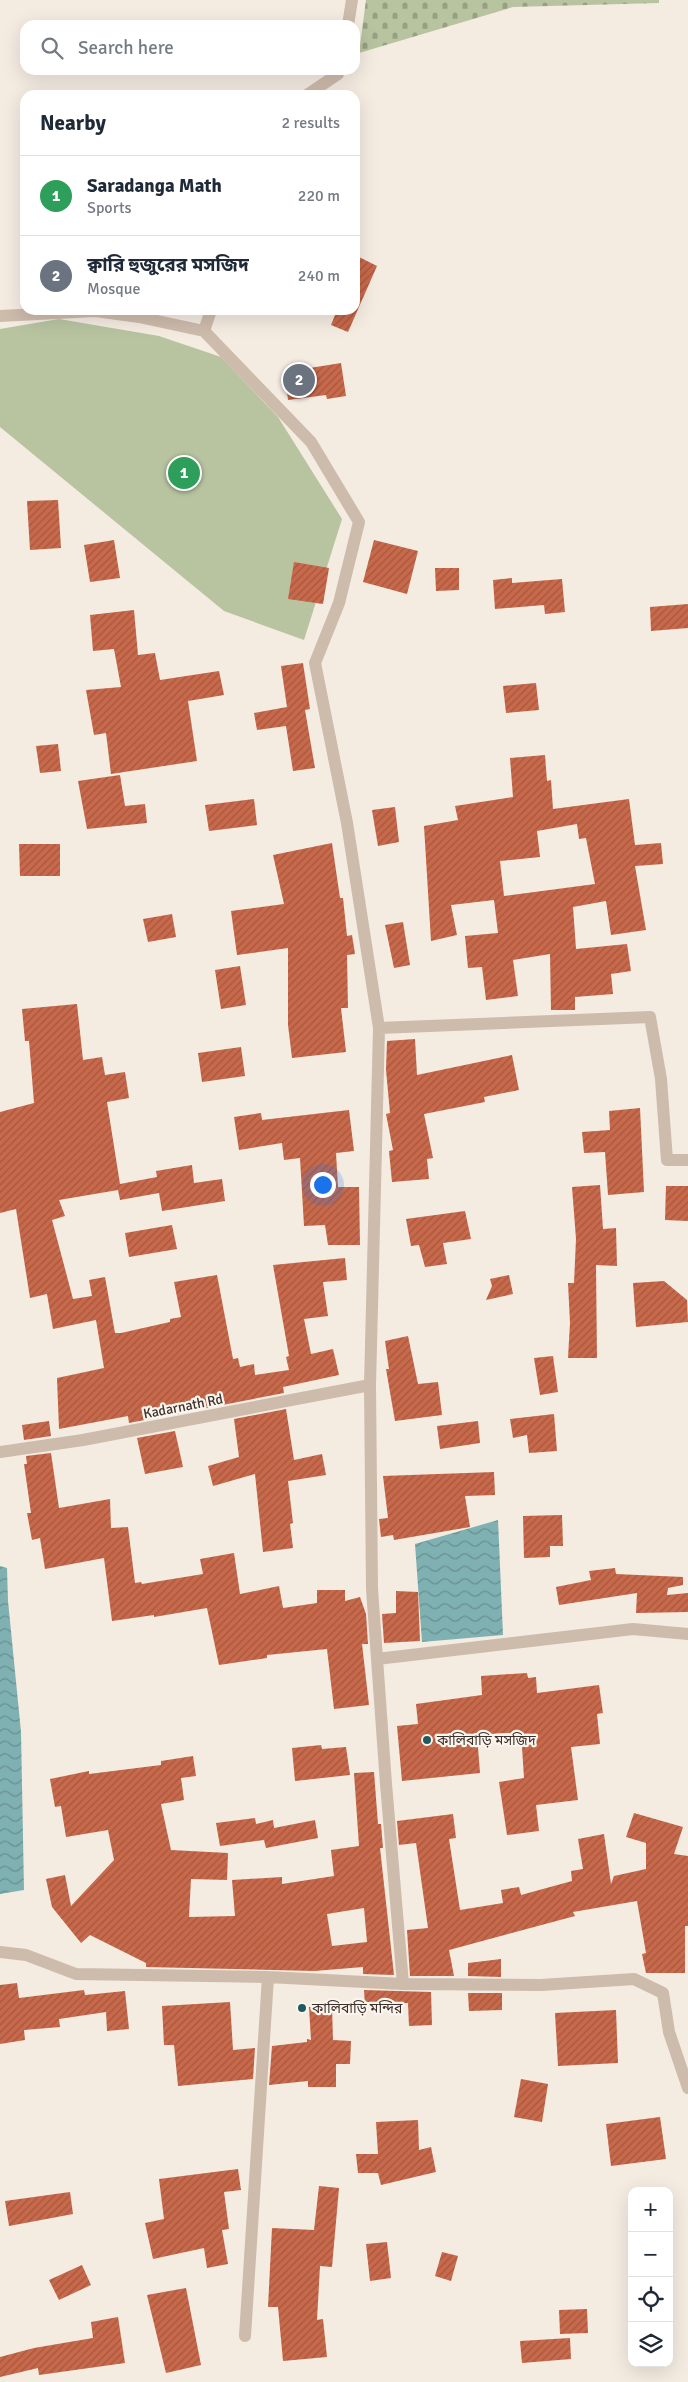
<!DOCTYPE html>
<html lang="en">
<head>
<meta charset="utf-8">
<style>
  :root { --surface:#fff; --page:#f2f2f3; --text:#1f2937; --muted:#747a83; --line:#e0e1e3; --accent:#d93025 }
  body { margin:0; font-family:Signika,"Noto Sans Bengali",sans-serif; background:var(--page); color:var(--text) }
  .controls { position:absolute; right:15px; bottom:15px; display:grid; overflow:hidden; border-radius:10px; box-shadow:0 5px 20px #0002 }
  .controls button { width:45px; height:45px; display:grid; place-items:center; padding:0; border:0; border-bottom:1px solid var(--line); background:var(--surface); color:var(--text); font:25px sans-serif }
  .you { position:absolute; left:322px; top:1184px; width:18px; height:18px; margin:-12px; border:4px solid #fff; border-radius:50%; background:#1a73e8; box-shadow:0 0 0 8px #1a73e833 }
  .badge { display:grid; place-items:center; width:32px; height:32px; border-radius:50%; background:var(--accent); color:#fff; font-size:16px; font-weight:700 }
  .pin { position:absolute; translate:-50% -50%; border:2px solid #fff; box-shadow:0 1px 5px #0006 }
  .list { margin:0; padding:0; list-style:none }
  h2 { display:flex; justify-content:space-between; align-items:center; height:65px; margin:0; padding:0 20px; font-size:21px }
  h2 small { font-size:16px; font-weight:400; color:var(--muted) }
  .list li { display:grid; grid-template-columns:32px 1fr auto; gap:15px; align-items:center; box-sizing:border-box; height:80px; padding:0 20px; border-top:1px solid var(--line) }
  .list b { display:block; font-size:19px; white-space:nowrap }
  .list p { margin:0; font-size:16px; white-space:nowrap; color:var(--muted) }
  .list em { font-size:16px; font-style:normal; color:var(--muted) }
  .icon { flex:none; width:28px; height:28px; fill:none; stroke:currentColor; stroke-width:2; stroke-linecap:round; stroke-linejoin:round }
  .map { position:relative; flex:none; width:688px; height:2382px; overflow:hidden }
  .search { position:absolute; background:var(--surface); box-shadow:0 5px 20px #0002; left:20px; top:20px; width:340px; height:55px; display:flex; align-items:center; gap:12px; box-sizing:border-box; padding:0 18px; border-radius:15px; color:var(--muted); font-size:19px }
  .panel { position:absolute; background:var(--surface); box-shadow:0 5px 20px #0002; left:20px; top:90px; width:340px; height:225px; border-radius:15px }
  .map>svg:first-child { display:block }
  .green { fill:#b8c4a0 }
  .cemetery { fill:url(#cemetery-stones) }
  .water { fill:url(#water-waves) }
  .building { fill:url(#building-hatch); fill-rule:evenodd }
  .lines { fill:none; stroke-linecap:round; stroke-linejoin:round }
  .minor { stroke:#cdbbac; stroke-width:12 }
  .poi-dot { fill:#1f5a5e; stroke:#fbf5ee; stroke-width:2 }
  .labels { text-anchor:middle; stroke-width:4.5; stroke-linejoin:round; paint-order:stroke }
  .street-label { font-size:14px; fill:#3b302b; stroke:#fbf5ee }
  .poi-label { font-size:14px; fill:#3b302b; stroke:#fbf5ee; text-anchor:start }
</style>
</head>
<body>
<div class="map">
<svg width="688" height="2382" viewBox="0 0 688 2382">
  <defs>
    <pattern id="cemetery-stones" width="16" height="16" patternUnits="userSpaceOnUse" patternTransform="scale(1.25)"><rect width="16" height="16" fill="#b8c4a0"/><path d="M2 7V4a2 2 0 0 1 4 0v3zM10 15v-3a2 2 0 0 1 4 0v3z" fill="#97a083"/></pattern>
    <pattern id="water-waves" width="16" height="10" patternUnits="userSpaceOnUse" patternTransform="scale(1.25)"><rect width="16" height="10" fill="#7fb0b2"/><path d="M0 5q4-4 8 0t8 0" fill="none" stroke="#699091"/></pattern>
    <pattern id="building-hatch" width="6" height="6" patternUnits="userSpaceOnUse" patternTransform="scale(1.25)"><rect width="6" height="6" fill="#c8694b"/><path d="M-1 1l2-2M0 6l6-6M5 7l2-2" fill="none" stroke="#a4573f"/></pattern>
  </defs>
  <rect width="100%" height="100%" fill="#f4ebe1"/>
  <path class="green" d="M 59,319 L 159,336 L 221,357 L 278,417 L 342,519 L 304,640 L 224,611 L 0,427 L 0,329 Z"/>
  <path class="cemetery" d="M 366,0 L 659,0 L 659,3 L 513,7 L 359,53 Z"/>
  <path class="water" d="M 498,1520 L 503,1635 L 422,1642 L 415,1544 Z
    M 0,1566 L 7,1568 L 8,1601 L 21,1732 L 24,1890 L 0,1894 Z"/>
  <path class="building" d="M 355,255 L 377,266 L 348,332 L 331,325 L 337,310 L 355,310 Z
    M 341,363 L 346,396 L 327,399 L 326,395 L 288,400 L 285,372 Z
    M 58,500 L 61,548 L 30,550 L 27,501 Z
    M 114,540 L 120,578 L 90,582 L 84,545 Z
    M 374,540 L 418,551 L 407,594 L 363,582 Z
    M 294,562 L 329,568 L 323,604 L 288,599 Z
    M 435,568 L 459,568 L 459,590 L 436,591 Z
    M 512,578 L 512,583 L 562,579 L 565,612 L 545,614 L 544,605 L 495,609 L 493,580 Z
    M 688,604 L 688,628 L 651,631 L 650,607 Z
    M 134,610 L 138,655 L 155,653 L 160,680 L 219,671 L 224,695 L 188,701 L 197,761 L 111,774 L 106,733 L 94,735 L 86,690 L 121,687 L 114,649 L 93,651 L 90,615 Z
    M 303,663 L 310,709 L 305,710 L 315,768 L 293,771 L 286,726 L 257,730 L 254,713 L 287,707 L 281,666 Z
    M 536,683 L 539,710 L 506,713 L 503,686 Z
    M 58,744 L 61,771 L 40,773 L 36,746 Z
    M 545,755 L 547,781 L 551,780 L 553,809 L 629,799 L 635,845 L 661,843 L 663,864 L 635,866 L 646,930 L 611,935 L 606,901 L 573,907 L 576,949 L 627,944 L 631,971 L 611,974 L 613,994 L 575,997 L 575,1010 L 551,1010 L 550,954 L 513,960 L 518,996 L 486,1000 L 482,967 L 468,968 L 465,936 L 498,933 L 494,900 L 451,905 L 457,935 L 431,941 L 424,826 L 458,820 L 455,806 L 513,797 L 510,758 ZM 577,824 L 579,839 L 586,838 L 595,884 L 504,896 L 500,861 L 540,857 L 537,831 Z
    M 120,775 L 125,806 L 145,804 L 147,823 L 87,829 L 78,781 Z
    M 254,799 L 257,825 L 209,831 L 205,805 Z
    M 395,807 L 399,842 L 378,846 L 372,810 Z
    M 332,843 L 340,898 L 343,898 L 347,936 L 352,935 L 355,954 L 347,955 L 348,1008 L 341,1008 L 346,1052 L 292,1058 L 288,1025 L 288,948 L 237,955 L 231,911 L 284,904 L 273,855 Z
    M 19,844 L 60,844 L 60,876 L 20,876 Z
    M 172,914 L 176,937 L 148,942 L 143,919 Z
    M 403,922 L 410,965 L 394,968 L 385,925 Z
    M 240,966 L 246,1005 L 221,1009 L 215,970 Z
    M 77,1004 L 83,1060 L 102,1057 L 105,1075 L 125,1072 L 129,1098 L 107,1102 L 120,1184 L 157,1177 L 156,1171 L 192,1165 L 194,1183 L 222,1179 L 225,1201 L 162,1211 L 159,1193 L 120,1200 L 118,1190 L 59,1200 L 65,1216 L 52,1220 L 73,1299 L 92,1296 L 89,1280 L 105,1277 L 115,1333 L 121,1333 L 170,1322 L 170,1319 L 181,1317 L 174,1282 L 217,1275 L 233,1359 L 238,1358 L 240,1367 L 254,1364 L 255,1375 L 289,1370 L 286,1357 L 289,1356 L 273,1265 L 345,1258 L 347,1280 L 323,1282 L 328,1316 L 304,1319 L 311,1354 L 333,1349 L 339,1375 L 283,1387 L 284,1393 L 129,1423 L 128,1416 L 59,1429 L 57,1378 L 104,1368 L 96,1320 L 53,1329 L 47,1294 L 30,1298 L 16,1209 L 0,1213 L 0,1112 L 34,1103 L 29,1041 L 25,1041 L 22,1009 Z
    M 415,1039 L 417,1075 L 512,1055 L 519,1090 L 484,1097 L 485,1102 L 424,1114 L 433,1158 L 427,1159 L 429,1179 L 392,1182 L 389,1151 L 393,1150 L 386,1114 L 390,1113 L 386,1070 L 387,1041 Z
    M 241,1047 L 245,1076 L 202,1082 L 198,1053 Z
    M 640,1108 L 644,1192 L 608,1195 L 605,1152 L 584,1153 L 582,1132 L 610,1130 L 609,1111 Z
    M 349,1110 L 354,1151 L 336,1153 L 338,1187 L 359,1187 L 360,1245 L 328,1245 L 325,1225 L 304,1226 L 300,1158 L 284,1160 L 282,1143 L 239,1150 L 234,1117 L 261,1113 L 262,1120 Z
    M 600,1185 L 603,1229 L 616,1228 L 617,1266 L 596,1265 L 597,1358 L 568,1358 L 570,1323 L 568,1283 L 574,1283 L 576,1239 L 572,1187 Z
    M 666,1186 L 688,1186 L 688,1221 L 665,1220 Z
    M 465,1211 L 471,1239 L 443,1243 L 447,1264 L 425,1267 L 419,1245 L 411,1246 L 406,1219 Z
    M 172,1225 L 177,1249 L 129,1257 L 125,1233 Z
    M 509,1275 L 513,1294 L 486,1300 L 492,1286 L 490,1279 Z
    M 664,1281 L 687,1300 L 688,1322 L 636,1327 L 633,1283 Z
    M 408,1336 L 418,1384 L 438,1382 L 442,1415 L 395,1421 L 386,1369 L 389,1369 L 385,1341 Z
    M 553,1356 L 558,1392 L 540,1395 L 534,1358 Z
    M 286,1409 L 294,1460 L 322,1454 L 326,1475 L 288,1481 L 293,1523 L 290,1524 L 293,1548 L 263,1552 L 255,1474 L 213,1486 L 208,1466 L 239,1457 L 234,1419 Z
    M 554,1414 L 557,1451 L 529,1453 L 527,1435 L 513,1438 L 510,1419 Z
    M 49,1421 L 51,1436 L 24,1440 L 22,1425 Z
    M 478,1421 L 480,1443 L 440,1449 L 437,1426 Z
    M 175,1431 L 183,1467 L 145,1474 L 137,1438 Z
    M 51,1453 L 59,1508 L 110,1499 L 111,1528 L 128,1527 L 135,1583 L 141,1582 L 142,1584 L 203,1574 L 200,1559 L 234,1553 L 240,1594 L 279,1586 L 283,1608 L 317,1603 L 317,1590 L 345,1590 L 345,1601 L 360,1597 L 366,1614 L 368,1644 L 362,1644 L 369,1705 L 334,1709 L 327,1649 L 267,1655 L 267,1658 L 219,1665 L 207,1608 L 154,1617 L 154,1615 L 112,1621 L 104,1558 L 45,1569 L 40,1538 L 32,1540 L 27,1513 L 31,1513 L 24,1464 L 27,1464 L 26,1456 Z
    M 494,1472 L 495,1495 L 465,1496 L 470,1527 L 394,1540 L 393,1535 L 381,1537 L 379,1519 L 388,1518 L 383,1476 Z
    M 562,1515 L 563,1546 L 550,1546 L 550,1557 L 524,1558 L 523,1516 Z
    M 615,1568 L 616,1574 L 683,1577 L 683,1585 L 668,1588 L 667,1595 L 688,1593 L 688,1612 L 636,1613 L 637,1593 L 559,1605 L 556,1587 L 591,1580 L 589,1571 Z
    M 396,1591 L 418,1592 L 420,1641 L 384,1643 L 382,1614 L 396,1613 Z
    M 527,1673 L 528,1678 L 536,1677 L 537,1693 L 599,1685 L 603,1713 L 597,1714 L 600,1744 L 571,1747 L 578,1800 L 536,1805 L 539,1831 L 507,1835 L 499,1782 L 524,1778 L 521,1732 L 477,1735 L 480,1773 L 402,1781 L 397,1726 L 418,1724 L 416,1704 L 482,1695 L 481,1676 Z
    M 321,1745 L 322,1749 L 346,1747 L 350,1775 L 295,1781 L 292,1748 Z
    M 193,1756 L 196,1776 L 181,1778 L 184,1800 L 161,1804 L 171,1850 L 228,1853 L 227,1880 L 191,1879 L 189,1917 L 235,1916 L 232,1880 L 282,1877 L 282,1884 L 334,1876 L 331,1850 L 359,1846 L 354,1773 L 374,1772 L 378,1824 L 381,1824 L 383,1848 L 380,1848 L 394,1975 L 363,1974 L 363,1967 L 314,1971 L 146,1967 L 146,1963 L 90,1935 L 81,1943 L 52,1907 L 46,1879 L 65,1875 L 71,1906 L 114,1860 L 108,1830 L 66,1837 L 61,1806 L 55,1807 L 50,1779 L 89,1771 L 89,1774 L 161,1765 L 161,1761 ZM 364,1908 L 367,1942 L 332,1946 L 327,1914 Z
    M 634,1813 L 683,1827 L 674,1854 L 688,1856 L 688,1926 L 685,1926 L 685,1973 L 646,1973 L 642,1954 L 646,1953 L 637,1901 L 573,1912 L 575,1916 L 449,1950 L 454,1976 L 410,1976 L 407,1930 L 428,1928 L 416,1843 L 399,1845 L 397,1821 L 453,1814 L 456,1838 L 449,1839 L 460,1910 L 503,1903 L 501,1890 L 519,1887 L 521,1895 L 572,1881 L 571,1871 L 583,1869 L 578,1839 L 604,1834 L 611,1884 L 614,1876 L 646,1869 L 646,1843 L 626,1837 Z
    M 255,1818 L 256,1824 L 273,1820 L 274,1828 L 315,1820 L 318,1838 L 266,1848 L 264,1840 L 220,1846 L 216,1823 Z
    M 501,1959 L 501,1977 L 468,1976 L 468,1963 Z
    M 17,1983 L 19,1998 L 84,1990 L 85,1995 L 125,1991 L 129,2029 L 107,2031 L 106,2012 L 59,2019 L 60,2027 L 24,2030 L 25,2040 L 0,2044 L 0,1985 Z
    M 364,1990 L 431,1992 L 432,2025 L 409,2026 L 408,2003 L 365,2006 Z
    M 468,1993 L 502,1993 L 502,2010 L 469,2011 Z
    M 230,2002 L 233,2050 L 255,2048 L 253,2079 L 178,2086 L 174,2045 L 164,2045 L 162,2006 Z
    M 332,2006 L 333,2040 L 351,2041 L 350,2064 L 336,2064 L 336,2087 L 308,2087 L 308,2081 L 269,2085 L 272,2046 L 307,2042 L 307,2039 L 311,2040 L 309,2007 Z
    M 616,2010 L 618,2063 L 558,2066 L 555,2013 Z
    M 521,2079 L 548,2084 L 542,2122 L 514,2117 Z
    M 660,2117 L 666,2159 L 611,2166 L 606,2124 Z
    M 418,2120 L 419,2150 L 431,2147 L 436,2172 L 381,2185 L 378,2173 L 358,2173 L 356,2154 L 378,2154 L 376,2122 Z
    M 238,2169 L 241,2190 L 224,2192 L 229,2229 L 222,2230 L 228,2264 L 207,2268 L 204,2248 L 153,2259 L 145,2223 L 164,2219 L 159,2179 Z
    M 319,2186 L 339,2188 L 332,2267 L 320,2266 L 317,2320 L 323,2319 L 327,2357 L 283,2361 L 278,2307 L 268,2307 L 272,2228 L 314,2230 Z
    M 70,2192 L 73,2214 L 9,2226 L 5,2201 Z
    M 387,2242 L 391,2278 L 370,2281 L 366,2244 Z
    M 442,2252 L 458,2256 L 451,2281 L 435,2276 Z
    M 82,2265 L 91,2285 L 59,2300 L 49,2280 Z
    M 186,2288 L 201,2365 L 166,2373 L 147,2295 Z
    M 587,2309 L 588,2333 L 560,2334 L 559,2310 Z
    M 118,2317 L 125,2363 L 39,2375 L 38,2368 L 0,2377 L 0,2357 L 34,2348 L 93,2338 L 91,2322 Z
    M 570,2338 L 571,2359 L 522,2363 L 520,2341 Z"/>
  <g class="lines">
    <path class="minor" d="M 348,25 L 352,0
      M 307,95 L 338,74 L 339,70
      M 0,316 L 95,311 L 139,317 L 204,331 L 311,442 L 359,522 L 339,603 L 315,663 L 347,823 L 379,1028 L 370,1385 L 372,1589 L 386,1784 L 403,1984 L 541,1985 L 634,1979 L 663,1993 L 669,2032 L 688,2088
      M 204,331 L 211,310
      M 379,1028 L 650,1017 L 661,1079 L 667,1160 L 688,1160
      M 0,1452 L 83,1440 L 370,1385
      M 377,1659 L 633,1629 L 688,1634
      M 0,1952 L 26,1955 L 76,1974 L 268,1977 L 403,1984
      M 245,2336 L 268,1977"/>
  </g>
  <g class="poi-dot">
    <circle cx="427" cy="1740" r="5"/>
    <circle cx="302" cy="2008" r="5"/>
  </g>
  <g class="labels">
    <g class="street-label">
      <text transform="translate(183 1406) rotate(-11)" y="5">Kadarnath Rd</text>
    </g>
    <g class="poi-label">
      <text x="437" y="1745">কালিবাড়ি মসজিদ</text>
      <text x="312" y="2013">কালিবাড়ি মন্দির</text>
    </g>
  </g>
</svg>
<div class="controls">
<button>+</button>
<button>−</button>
<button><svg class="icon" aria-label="locate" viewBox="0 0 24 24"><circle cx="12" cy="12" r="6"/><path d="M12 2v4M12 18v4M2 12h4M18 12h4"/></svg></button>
<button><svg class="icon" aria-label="layers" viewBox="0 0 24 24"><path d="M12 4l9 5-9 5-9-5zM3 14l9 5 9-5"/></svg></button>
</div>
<div class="you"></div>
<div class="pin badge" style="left:184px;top:473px;background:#2e9e5b">1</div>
<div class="pin badge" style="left:299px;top:380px;background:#6b7280">2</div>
<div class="search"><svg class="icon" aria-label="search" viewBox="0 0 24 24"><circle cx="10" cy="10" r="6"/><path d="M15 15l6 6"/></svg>Search here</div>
<section class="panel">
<h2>Nearby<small>2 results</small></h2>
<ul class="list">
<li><span class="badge" style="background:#2e9e5b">1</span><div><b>Saradanga Math</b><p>Sports</p></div><em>220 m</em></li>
<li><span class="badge" style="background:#6b7280">2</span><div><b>ক্বারি হুজুরের মসজিদ</b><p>Mosque</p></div><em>240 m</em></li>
</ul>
</section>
</div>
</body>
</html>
